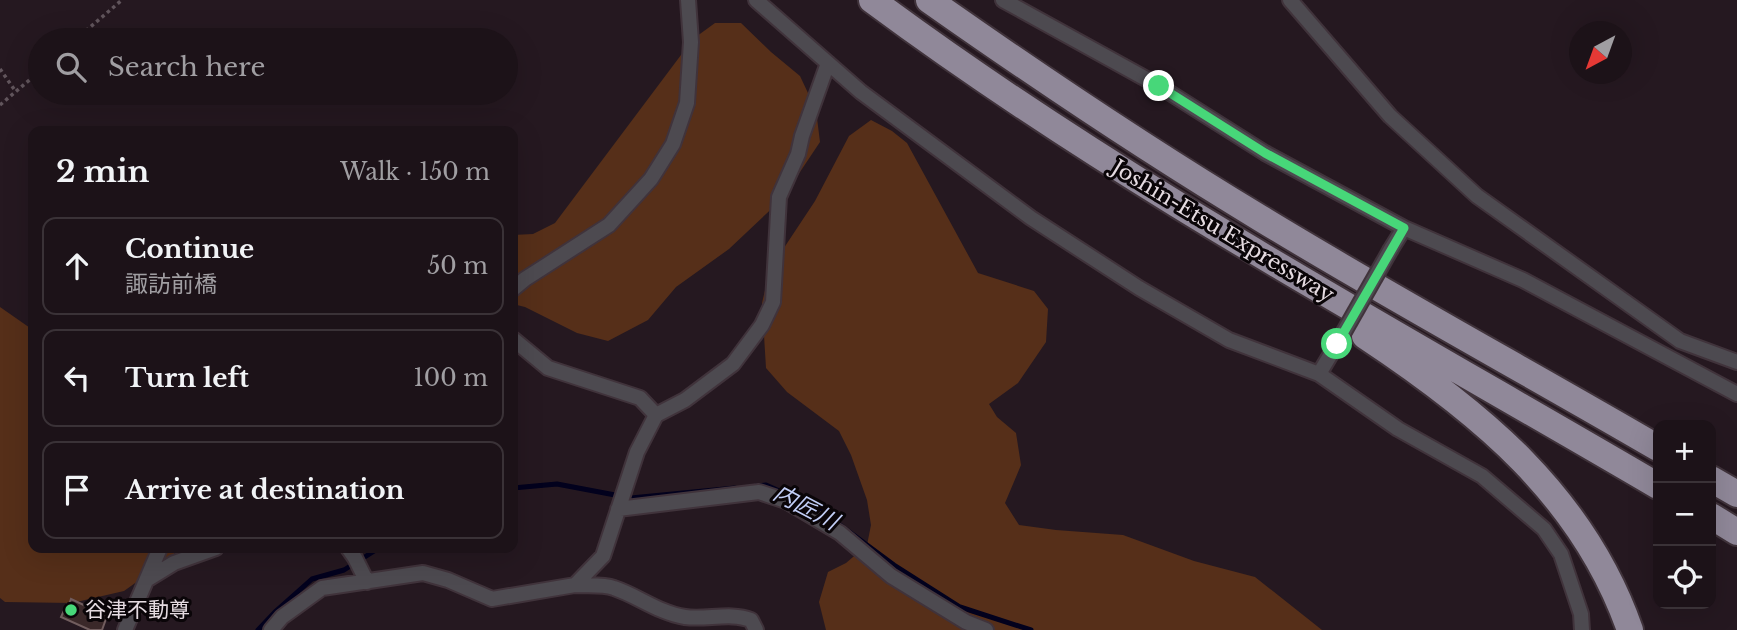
<!DOCTYPE html>
<html lang="en">
<head>
<meta charset="utf-8">
<style>
  :root { --surface:#1c1218; --page:#251b21; --text:#f1f3f6; --muted:#a09ea2; --line:#3a3237 }
  body { margin:0; font-family:"Libre Baskerville","Noto Sans JP",serif; background:var(--page); color:var(--text) }
  .controls { position:absolute; right:21px; bottom:21px; display:grid; overflow:hidden; border-radius:14px; box-shadow:0 7px 28px #0002 }
  .controls button { width:63px; height:63px; display:grid; place-items:center; padding:0; border:0; border-bottom:2px solid var(--line); background:var(--surface); color:var(--text); font:35px sans-serif }
  .compass { position:absolute; left:1569px; top:21px; width:63px; height:63px; border-radius:50%; background:var(--surface); box-shadow:0 7px 28px #0002; rotate:221deg }
  .stop { position:absolute; width:21px; height:21px; margin:-16px; border:5px solid #47d779; border-radius:50%; background:#fff }
  .stop.end { background:#47d779; border-color:#fff; box-shadow:0 2px 7px #0008 }
  .list { margin:0; padding:0; list-style:none }
  h2 { display:flex; justify-content:space-between; align-items:center; height:91px; margin:0; padding:0 28px; font-size:30px }
  h2 small { font-size:23px; font-weight:400; color:var(--muted) }
  .list li { display:grid; grid-template-columns:46px 1fr auto; gap:21px; align-items:center; box-sizing:border-box; height:98px; margin:0 14px 14px; padding:0 14px; border:2px solid var(--line); border-radius:14px }
  .list b { display:block; font-size:26px; white-space:nowrap }
  .list p { margin:0; font-size:23px; white-space:nowrap; color:var(--muted) }
  .list em { font-size:23px; font-style:normal; color:var(--muted) }
  .icon { flex:none; width:38px; height:38px; fill:none; stroke:currentColor; stroke-width:2; stroke-linecap:round; stroke-linejoin:round }
  .map { position:relative; flex:none; width:1737px; height:630px; overflow:hidden }
  .search { position:absolute; background:var(--surface); box-shadow:0 7px 28px #0002; left:28px; top:28px; width:490px; height:77px; display:flex; align-items:center; gap:18px; box-sizing:border-box; padding:0 24px; border-radius:38px; color:var(--muted); font-size:26px }
  .panel { position:absolute; background:var(--surface); box-shadow:0 7px 28px #0002; left:28px; top:126px; width:490px; height:427px; border-radius:14px }
  .map>svg:first-child { display:block }
  .green { fill:#562f19 }
  .lines { fill:none; stroke-linecap:round; stroke-linejoin:round }
  .stream { stroke:#02011d; stroke-width:5 }
  .building { fill:#3a2829; stroke:#715d5e; stroke-width:2 }
  .street-casing { stroke:#40333b; stroke-width:18 }
  .highway-casing { stroke:#40333b; stroke-width:30 }
  .path { stroke:#61555c; stroke-width:3.5; stroke-dasharray:3.5 3.5; stroke-linecap:butt }
  .street { stroke:#4d4a50; stroke-width:14 }
  .highway { stroke:#908899; stroke-width:26 }
  .street-bridge-casing { stroke:#40333b; stroke-width:18; stroke-linecap:butt }
  .street-bridge { stroke:#4d4a50; stroke-width:14 }
  .route { stroke:#47d779; stroke-width:9 }
  .poi-dot { fill:#47d779; stroke:#0a0508; stroke-width:2.5 }
  .labels { text-anchor:middle; stroke-width:6; stroke-linejoin:round; paint-order:stroke }
  .street-label { font-size:21px; fill:#e5dbe1; stroke:#0a0508 }
  .poi-label { font-size:21px; fill:#e5dbe1; stroke:#0a0508; text-anchor:start }
  .water-label { font-size:23px; font-style:italic; fill:#c2cef6; stroke:#0a0508 }
</style>
</head>
<body>
<div class="map">
<svg width="1737" height="630" viewBox="0 0 1737 630">
  <rect width="100%" height="100%" fill="#251820"/>
  <path class="green" d="M 715,23 L 741,23 L 771,52 L 800,76 L 816,110 L 820,142 L 782,199 L 729,249 L 676,287 L 648,320 L 608,341 L 577,333 L 525,307 L 513,304 L 513,235 L 533,234 L 555,223 L 693,39 Z
    M 871,120 L 892,131 L 907,143 L 978,273 L 1034,291 L 1048,309 L 1046,342 L 1018,383 L 989,404 L 997,417 L 1016,433 L 1021,465 L 1005,503 L 1019,525 L 1056,530 L 1123,535 L 1194,561 L 1255,577 L 1322,630 L 826,630 L 819,602 L 828,572 L 846,563 L 867,545 L 871,525 L 867,500 L 851,455 L 839,431 L 787,392 L 766,368 L 762,303 L 770,269 L 815,201 L 849,136 Z
    M 0,307 L 33,330 L 33,548 L 177,548 L 173,556 L 124,591 L 72,603 L 5,602 L 0,598 Z"/>
  <g class="lines">
    <path class="stream" d="M 756,486 L 766,485 L 817,508 L 894,565 L 960,607 L 1031,630
      M 513,488 L 557,484 L 631,498 L 735,488
      M 258,630 L 276,611 L 312,579 L 344,570 L 379,548"/>
  </g>
  <path class="building" d="M 71,599 L 107,616 L 102,630 L 90,630 L 61,617 L 67,604 L 69,605 Z"/>
  <g class="lines">
    <g class="street-casing">
      <path id="street" d="M 756,0 L 861,92 L 1031,218 L 1139,288 L 1229,340 L 1319,374 L 1398,429 L 1482,476 L 1544,529 L 1561,554 L 1581,614 L 1582,630
        M 1003,0 L 1159,86 L 1265,153 L 1404,228 L 1523,280 L 1737,394
        M 1290,0 L 1390,116 L 1477,196 L 1680,341 L 1737,362
        M 1391,249 L 1404,228
        M 513,289 L 525,279 L 609,225 L 651,179 L 673,144 L 687,103 L 691,42 L 688,0
        M 513,339 L 548,368 L 640,398 L 656,415
        M 1319,374 L 1337,344
        M 618,509 L 759,492 L 786,501 L 840,533 L 891,576 L 966,622 L 986,630
        M 348,548 L 355,558 L 367,582
        M 148,579 L 174,563 L 216,548
        M 575,585 C 587,586 603,584 614,588 C 638,596 659,613 685,617 C 706,620 731,612 751,620 L 756,630
        M 125,630 L 160,548
        M 271,630 L 282,617 L 322,588 L 423,573 L 448,580 L 492,599 L 575,585 L 603,556 L 637,452 L 656,415 L 685,400 L 733,364 L 762,325 L 773,302 L 779,197 L 798,154 L 802,136 L 828,63"/>
    </g>
    <g class="highway-casing">
      <path id="highway" d="M 872,0 C 1120,184 1392,330 1658,486
        M 929,0 C 1037,76 1147,150 1260,218 C 1391,298 1526,371 1658,448
        M 1365,336 C 1480,412 1583,496 1630,630
        M 1711,479 L 1737,494
        M 1711,516 L 1737,532"/>
    </g>
    <path class="path" d="M 75,40 L 122,0
      M 0,69 L 16,92
      M 0,105 L 40,71"/>
    <use href="#street" class="street"/>
    <use href="#highway" class="highway"/>
    <g class="street-bridge-casing">
      <path id="street-bridge" d="M 1337,344 L 1391,249"/>
    </g>
    <use href="#street-bridge" class="street-bridge"/>
  </g>
  <g class="lines">
    <path class="route" d="M 1159,86 L 1265,153 L 1404,228 L 1337,344"/>
  </g>
  <circle class="poi-dot" cx="71" cy="610" r="7"/>
  <g class="labels">
    <g class="street-label">
      <text transform="translate(1223 231) rotate(31)" y="7">Joshin-Etsu Expressway</text>
    </g>
    <g class="poi-label">
      <text x="85" y="617">谷津不動尊</text>
    </g>
    <g class="water-label">
      <text transform="translate(806 507) rotate(28)" y="8">内匠川</text>
    </g>
  </g>
</svg>
<div class="controls">
<button>+</button>
<button>−</button>
<button><svg class="icon" aria-label="locate" viewBox="0 0 24 24"><circle cx="12" cy="12" r="6"/><path d="M12 2v4M12 18v4M2 12h4M18 12h4"/></svg></button>
</div>
<svg class="compass" viewBox="-18 -18 36 36"><path d="M0-13l5 13h-10z" fill="#e53935"/><path d="M0 13l5-13h-10z" fill="#a09ea2"/></svg>
<div class="stop" style="left:1337px;top:344px"></div>
<div class="stop end" style="left:1159px;top:86px"></div>
<div class="search"><svg class="icon" aria-label="search" viewBox="0 0 24 24"><circle cx="10" cy="10" r="6"/><path d="M15 15l6 6"/></svg>Search here</div>
<section class="panel">
<h2>2 min<small>Walk · 150 m</small></h2>
<ul class="list">
<li><svg class="icon" aria-label="ahead" viewBox="0 0 24 24"><path d="M12 20V5M6 11l6-6 6 6"/></svg><div><b>Continue</b><p>諏訪前橋</p></div><em>50 m</em></li>
<li><svg class="icon" aria-label="left" viewBox="0 0 24 24"><path d="M17 20v-9H6M10 6l-5 5 5 5"/></svg><div><b>Turn left</b></div><em>100 m</em></li>
<li><svg class="icon" aria-label="arrive" viewBox="0 0 24 24"><path d="M6 21V4h12l-3 4 3 4H6"/></svg><div><b>Arrive at destination</b></div></li>
</ul>
</section>
</div>
</body>
</html>
